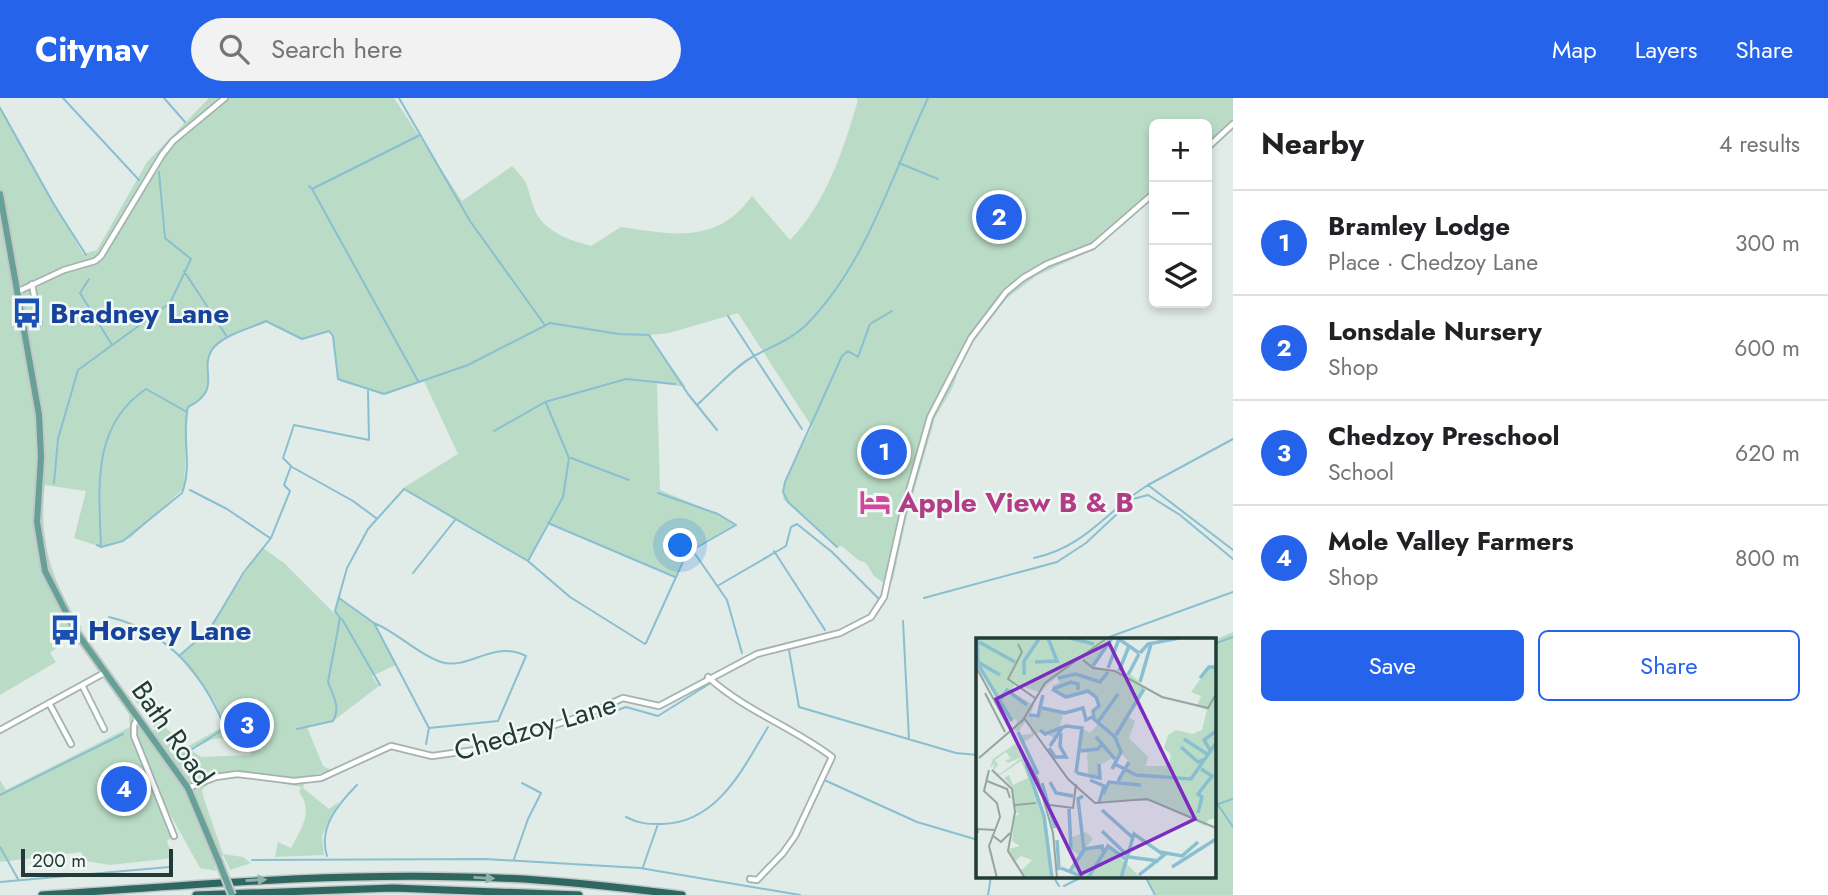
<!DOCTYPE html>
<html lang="en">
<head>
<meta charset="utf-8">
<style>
  :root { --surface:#fff; --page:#f2f2f2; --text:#202124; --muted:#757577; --line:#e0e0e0; --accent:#2563eb }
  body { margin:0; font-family:Jost,sans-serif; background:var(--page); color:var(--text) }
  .controls { position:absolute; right:21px; top:21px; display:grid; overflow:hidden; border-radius:10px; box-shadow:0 4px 10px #0003 }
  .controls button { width:63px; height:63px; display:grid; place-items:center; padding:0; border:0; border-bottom:2px solid var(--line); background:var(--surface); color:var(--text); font:35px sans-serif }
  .scale { position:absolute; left:21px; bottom:18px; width:152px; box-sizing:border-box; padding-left:7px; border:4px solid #223b37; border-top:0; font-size:19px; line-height:24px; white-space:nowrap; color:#223b37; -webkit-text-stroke:5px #f1f8f5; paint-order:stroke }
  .you { position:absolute; left:681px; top:448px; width:24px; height:24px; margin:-18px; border:5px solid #fff; border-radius:50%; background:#1a73e8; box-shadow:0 0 0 10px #1a73e833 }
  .badge { display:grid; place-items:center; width:46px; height:46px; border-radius:50%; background:var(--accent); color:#fff; font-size:23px; font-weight:700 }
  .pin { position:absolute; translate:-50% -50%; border:4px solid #fff; box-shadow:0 2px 7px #0006 }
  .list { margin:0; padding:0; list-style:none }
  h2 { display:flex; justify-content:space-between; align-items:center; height:91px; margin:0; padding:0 28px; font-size:30px }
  h2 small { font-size:23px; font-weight:400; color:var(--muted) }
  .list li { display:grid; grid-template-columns:46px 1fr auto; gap:21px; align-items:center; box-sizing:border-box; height:105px; padding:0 28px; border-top:2px solid var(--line) }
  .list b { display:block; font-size:26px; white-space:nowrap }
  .list p { margin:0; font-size:23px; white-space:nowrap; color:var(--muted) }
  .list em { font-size:23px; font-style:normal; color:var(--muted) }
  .actions { display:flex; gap:14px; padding:21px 28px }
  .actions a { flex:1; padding:16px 0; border:2px solid var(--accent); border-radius:10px; text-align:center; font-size:24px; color:var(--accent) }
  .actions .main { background:var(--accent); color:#fff }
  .icon { flex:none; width:38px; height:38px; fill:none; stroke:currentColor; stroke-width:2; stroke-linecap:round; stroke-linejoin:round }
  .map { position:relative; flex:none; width:1233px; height:797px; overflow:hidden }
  header { display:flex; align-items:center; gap:42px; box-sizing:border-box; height:98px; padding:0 35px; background:var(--accent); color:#fff }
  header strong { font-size:33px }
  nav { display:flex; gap:38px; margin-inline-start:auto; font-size:24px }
  .search { width:490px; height:63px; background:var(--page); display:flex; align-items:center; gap:18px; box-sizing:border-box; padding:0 24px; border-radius:38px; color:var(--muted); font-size:26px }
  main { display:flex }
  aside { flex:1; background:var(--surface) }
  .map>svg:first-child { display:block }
  .green { fill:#badcc6; fill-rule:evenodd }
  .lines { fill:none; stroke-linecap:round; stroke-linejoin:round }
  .stream { stroke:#89bfd0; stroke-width:2 }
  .minor-casing { stroke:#a4b3af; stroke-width:8 }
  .primary-casing { stroke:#c1c8c7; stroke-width:10 }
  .motorway-casing { stroke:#c1c8c7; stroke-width:10 }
  .minor { stroke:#fff; stroke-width:4.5 }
  .primary { stroke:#66a096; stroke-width:6 }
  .motorway { stroke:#2e6760; stroke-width:7 }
  .primary-bridge-casing { stroke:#c1c8c7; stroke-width:10; stroke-linecap:butt }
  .primary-bridge { stroke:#66a096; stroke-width:6 }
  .oneway { fill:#90b0aa }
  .labels { text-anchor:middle; stroke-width:5; stroke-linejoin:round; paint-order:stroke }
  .transit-label { font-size:28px; font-weight:bold; fill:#164399; stroke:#f1f8f5; text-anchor:start }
  .hotel-label { font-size:28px; font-weight:bold; fill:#b23c85; stroke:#f1f8f5; text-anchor:start }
  .street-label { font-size:28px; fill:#223b37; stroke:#f1f8f5 }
  .inset-river { fill:none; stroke:#89bfd0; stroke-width:3.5 }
  .inset-road { fill:none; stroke:#95a5a1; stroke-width:2 }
  .view { fill:#7b2cbf; fill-opacity:0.15; stroke:#7b2cbf; stroke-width:3.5 }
  .inset-edge { fill:none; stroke:#223b37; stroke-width:3.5 }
</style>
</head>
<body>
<header>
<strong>Citynav</strong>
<div class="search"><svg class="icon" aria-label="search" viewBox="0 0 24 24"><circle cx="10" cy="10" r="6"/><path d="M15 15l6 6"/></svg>Search here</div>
<nav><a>Map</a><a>Layers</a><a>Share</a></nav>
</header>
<main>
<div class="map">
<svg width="1233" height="797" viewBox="0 0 1233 797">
  <rect width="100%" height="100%" fill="#e1ebe7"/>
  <path class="green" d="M 209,0 L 394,0 L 462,103 L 512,68 C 532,89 525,86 534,110 C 542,133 569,142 591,148 L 621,129 C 674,137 717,146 752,98 L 790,142 C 826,106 844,50 858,2 L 856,0 L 1233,0 L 1233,25 L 1207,49 L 1207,26 L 1154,26 L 1154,97 L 1095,151 L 1036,178 L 1007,200 L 980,234 L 963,258 L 953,289 L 935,320 L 906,421 L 893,481 L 889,489 L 874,478 L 866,465 L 858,462 L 842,448 L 837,449 L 783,401 L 785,384 L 812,329 L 738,215 L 669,235 L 649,237 L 686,289 L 657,285 L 660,392 L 718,416 L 736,428 L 692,452 L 675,479 L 547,425 L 528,463 L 403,390 L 458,356 L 424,283 L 384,296 L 341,284 L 338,281 L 333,238 L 329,233 L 302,241 L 269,223 C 254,230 226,236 215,249 C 195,272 226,289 188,309 L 184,390 L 130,440 L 101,449 L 74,440 L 86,393 L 45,387 C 38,443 52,484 82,530 L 50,555 L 56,564 L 0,597 L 0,8 L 83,156 L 97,152 L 147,64 Z
    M 263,450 L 284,465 L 334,515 L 339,500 L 374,525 L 396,567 L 372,578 L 379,588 L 333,623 L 307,629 L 323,668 L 331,672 L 306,679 L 303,690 L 329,711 L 339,704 L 322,738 L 324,757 L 275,759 L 278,744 L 291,750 C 301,731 314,713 299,694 L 301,689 C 277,685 219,667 202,692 L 204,701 L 223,756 L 243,759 L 251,765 L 230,772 L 223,757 L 212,756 L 216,773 L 200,770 L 160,698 L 174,738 L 167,743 L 173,760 L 110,767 L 85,763 L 81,754 L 0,764 L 0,682 L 6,692 L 130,629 L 129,617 L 146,632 L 156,632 L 135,602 L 138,599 L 183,648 L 189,648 L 224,628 L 215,604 L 179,558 C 217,530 234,486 263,450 ZM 230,639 L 255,643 L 250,657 L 201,659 L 191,652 L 213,641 Z
    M 1233,534 L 1233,797 L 1155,797 L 1145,778 L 1214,778 L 1214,542 Z"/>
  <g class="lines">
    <path class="stream" d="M 63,0 L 139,82
      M 164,0 L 185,24
      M 399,0 L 470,123 L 544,226
      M 0,10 L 53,105 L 86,157
      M 899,65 L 938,81
      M 309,88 L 312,91 L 420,37
      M 312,91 L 418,283
      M 184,173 L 227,239
      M 89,181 L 80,195 L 112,247
      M 728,218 L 802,331
      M 698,306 C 715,291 734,269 754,258 C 772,248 789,243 805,228 C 866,168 892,76 928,0
      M 494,333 L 545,304 L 626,281 L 675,286
      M 1233,341 L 1148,387 L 1233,452
      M 571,360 L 629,382
      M 292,369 L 353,403 L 376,420
      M 54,385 L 58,341 L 78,272 L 170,205 L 191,161 L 165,140 L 159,74
      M 190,392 L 227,411 L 270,440
      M 548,425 L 675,479
      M 97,447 L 101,449 C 99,390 91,328 146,291 L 187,314
      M 101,449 L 123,443 L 182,395 C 193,367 181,336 188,309 C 226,290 195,270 215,248 C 227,236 251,230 266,223 L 302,241 L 329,233 L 333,238 L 338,281 L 384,296 L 468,267 L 550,225 L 619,236 L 649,237 L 688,296 L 717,332
      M 837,449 L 788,404 L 783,394 L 785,384 L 842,258 L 848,253 L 858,259 L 870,226 L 892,213
      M 693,453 L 727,502 L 742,555
      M 774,453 L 825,532
      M 1034,460 C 1087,448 1106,413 1148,387
      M 528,463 L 563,399 L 569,360 L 546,305
      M 413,475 L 455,422
      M 719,487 L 786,448 L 791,429 L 797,426 L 832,454 L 879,501
      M 339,500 L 374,525 L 429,630 L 426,646
      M 924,500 L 1057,464 L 1086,445 L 1133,401 L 1148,397 L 1180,417 L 1233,461
      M 109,519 C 167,533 203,575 225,630 L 180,659
      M 342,521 L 380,587
      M 903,523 L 909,641
      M 374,525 C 397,534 417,556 441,564 C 469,573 493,541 526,558 L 498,623 L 429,630
      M 1101,542 L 1233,494
      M 646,545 L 687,455 L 736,427 L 718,416 L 658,395
      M 1214,546 L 1233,539
      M 789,552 L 799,609 L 956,655 L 978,657
      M 179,558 L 210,531 L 244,474 L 271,440 L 290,393 L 284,387 L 291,368 L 283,360 L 294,327 L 369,342 L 368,293
      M 590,622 L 626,609 L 658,618 L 709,586
      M 297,631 L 333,623 C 341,609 333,597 328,584 L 340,520 L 335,513 L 347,470 L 360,446 L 368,431 L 404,391 L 528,463 L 570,499 L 645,546
      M 822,681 L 917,724 L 978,742
      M 0,697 L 123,636
      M 1214,701 L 1233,729
      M 1218,706 L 1233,701
      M 626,719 C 639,726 648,726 662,726 C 718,725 743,670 768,629
      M 0,749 L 18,781
      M 327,758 C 318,730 338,706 357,687
      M 514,761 L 528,721 L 541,695 L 522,685
      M 252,762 L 485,761 L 640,770 L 800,797
      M 643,769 L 658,726
      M 1053,778 L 1059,788
      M 1145,778 L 1155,797
      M 0,784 L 169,769
      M 1064,788 L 1084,778
      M 988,797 L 991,778"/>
    <g class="minor-casing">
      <path id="minor" d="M 1207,50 L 1233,26
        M 32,186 L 39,225
        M 19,193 L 64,172 L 95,163 L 101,158 L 162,57 L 173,43 L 225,0
        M 708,579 C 745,613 793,629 832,659 L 795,738 L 783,755 L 757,782 L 750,781
        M 82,587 L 104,631
        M 49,605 L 71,646
        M 138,619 L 134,627 L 134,638 L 174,738
        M 0,632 L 104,575
        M 188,690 L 216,679 L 237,676 L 294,683 L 321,680 L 391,648 L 432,658 L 482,651 L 588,616 L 623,600 L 659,608 L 757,556 L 840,535 L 871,519 L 884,499 L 903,414 L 930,319 L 971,240 L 1006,194 L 1023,180 L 1047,166 L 1093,148 L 1154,95"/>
    </g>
    <g class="primary-casing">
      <path id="primary" d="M 0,96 L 39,317 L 41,359 L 37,424 L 45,473 L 75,532 L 188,690 L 219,764"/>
    </g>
    <g class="motorway-casing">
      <path id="motorway" d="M 42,797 C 183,788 323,775 465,779 C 538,780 610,788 682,797
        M 196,797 L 393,790 L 579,797"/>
    </g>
    <use href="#minor" class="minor"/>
    <use href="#primary" class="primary"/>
    <use href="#motorway" class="motorway"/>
    <g class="primary-bridge-casing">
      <path id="primary-bridge" d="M 219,764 L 232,797"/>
    </g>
    <use href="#primary-bridge" class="primary-bridge"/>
  </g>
  <defs><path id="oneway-solid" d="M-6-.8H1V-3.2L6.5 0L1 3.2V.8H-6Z" transform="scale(1.75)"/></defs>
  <g class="oneway">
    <use href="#oneway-solid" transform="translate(484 780) rotate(3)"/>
    <use href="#oneway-solid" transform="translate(256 782) rotate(-3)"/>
  </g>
  <defs>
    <g id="bus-bare" transform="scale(2.415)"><path d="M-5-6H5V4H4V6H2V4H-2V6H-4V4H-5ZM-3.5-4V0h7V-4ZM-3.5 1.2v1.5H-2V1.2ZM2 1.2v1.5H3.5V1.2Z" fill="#1a4fb4" stroke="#f1f8f5" stroke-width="2.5" paint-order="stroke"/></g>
    <g id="hotel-bare" transform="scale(2.415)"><path d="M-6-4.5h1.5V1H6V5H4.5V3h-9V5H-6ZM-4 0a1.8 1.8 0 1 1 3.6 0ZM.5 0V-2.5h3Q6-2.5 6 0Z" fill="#d1479c" stroke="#f1f8f5" stroke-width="2.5" paint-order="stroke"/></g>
  </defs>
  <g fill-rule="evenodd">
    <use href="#bus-bare" x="27" y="215"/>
    <use href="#hotel-bare" x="875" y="404"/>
    <use href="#bus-bare" x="65" y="532"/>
  </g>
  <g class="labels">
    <g class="transit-label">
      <text x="50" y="225">Bradney Lane</text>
      <text x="88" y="542">Horsey Lane</text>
    </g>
    <g class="hotel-label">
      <text x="898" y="414">Apple View B &amp; B</text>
    </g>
    <g class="street-label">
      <text transform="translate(535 629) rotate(-17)" y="10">Chedzoy Lane</text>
      <text transform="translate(173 635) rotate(55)" y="10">Bath Road</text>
    </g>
  </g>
  <g transform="translate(976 540)">
    <rect width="240" height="240" fill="#e1ebe7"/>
    <path d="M 0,0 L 136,0 L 117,28 L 157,38 L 168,49 L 151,78 L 159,83 L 153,100 L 172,119 L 170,128 L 193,128 L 195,117 L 188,110 L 192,97 L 200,92 L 217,96 L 226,92 L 231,72 L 221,68 L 225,58 L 215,54 L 233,29 L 240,30 L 240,180 L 232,182 L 230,188 L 175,163 L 126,163 L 131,145 L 143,144 L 154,125 L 145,115 L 140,123 L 138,119 L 124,127 L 123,140 L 112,135 L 111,113 L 104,113 L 106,90 L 114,95 L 122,86 L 117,74 L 123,69 L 120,59 L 112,53 L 91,59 L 80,54 L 76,47 L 83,45 L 81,39 L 63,54 L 39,46 L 35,54 L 58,67 L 54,77 L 59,81 L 66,70 L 88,74 L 80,101 L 65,93 L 48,104 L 44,97 L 56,96 L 53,86 L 50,83 L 42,94 L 39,92 L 41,82 L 35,80 L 0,23 ZM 39,106 L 46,119 L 32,125 L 29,122 L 35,121 L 30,114 L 19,122 L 22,127 L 18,132 L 24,136 L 48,118 L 70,179 L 77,240 L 50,240 L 45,233 L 56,222 L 45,218 L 38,224 L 33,211 L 44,208 L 36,203 L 39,178 L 44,176 L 40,174 L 36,149 L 28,140 L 33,137 L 37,147 L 52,140 L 45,123 L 24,137 L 17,131 L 19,125 L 14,130 L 17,121 ZM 110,194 L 117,201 L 109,210 L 126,208 L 128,212 L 132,208 L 165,240 L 109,240 L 94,233 L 105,218 L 95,212 L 96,199 Z" fill="#badcc6"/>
    <path class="inset-river" d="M 1,0 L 2,24 L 24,37M 94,0 L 118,6M 3,4 L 39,24M 164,15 L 172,6 L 203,0M 0,23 L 36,83M 59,24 L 81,23 L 72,0M 117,28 L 136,0M 132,30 L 143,1 L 163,15M 143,33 L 153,8M 48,37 L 48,23 L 63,1M 152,37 L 163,16M 82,40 L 100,36 L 124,44 L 132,34M 224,40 L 233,29 L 240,29M 164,44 L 175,6M 76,51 L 90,59 L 112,53 L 120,59 L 123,68 L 117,73 L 118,81 L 139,99 L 145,114 L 136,131M 77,51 L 95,44 L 102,46 L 102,52M 24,62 L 31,52 L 51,67M 66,70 L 89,75 L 107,70 L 110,82 L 116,79M 53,77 L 62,78 L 67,57M 122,84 L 142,56M 64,92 L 69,96 L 90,88 L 106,90 L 100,135M 42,94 L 62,136M 140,97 L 168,51M 120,99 L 139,121M 208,101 L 231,116M 74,108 L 86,90M 205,109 L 222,124 L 229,121M 73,110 L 79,119 L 90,119 L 84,108 L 85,95M 234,112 L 228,102 L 240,93M 105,113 L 122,111 L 127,105M 50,126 L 68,178 L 76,240M 139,126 L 160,137 L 215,141 L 240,105M 101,135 L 124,140 L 123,126M 114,142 L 128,148 L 123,165M 142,143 L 153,124M 74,144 L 80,155 L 97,158M 66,145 L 79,190M 127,156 L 133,144 L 165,147M 93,171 L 95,211M 126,172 L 156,199M 222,175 L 226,159 L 222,156 L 236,138 L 225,131M 126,193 L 152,218M 81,202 L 83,232M 109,211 L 126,208 L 127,213M 184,214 L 206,218 L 222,204M 153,219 L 183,223M 196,229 L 240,201M 85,230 L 109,240M 94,233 L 108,212 L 102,161 L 107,158M 112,240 L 132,208 L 151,222M 145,240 L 158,196 L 188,217 L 163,237"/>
    <path class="inset-road" d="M 42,6 L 46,14 L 32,41 L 59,60M 107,22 L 117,30 L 139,33 L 186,59 L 232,70 L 240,56M 0,29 L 62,142 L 77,195 L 81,240M 9,55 L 29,94M 48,80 L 92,141 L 119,165 L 171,161 L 240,190M 3,120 L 47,82 L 69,45 L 131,0M 13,132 L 8,153 L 21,165 L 24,179 L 13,208 L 21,240M 16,132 L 36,151 L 39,174 L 32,213 L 49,240M 11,143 L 31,151 L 34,160M 39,167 L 60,165M 74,167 L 97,170 L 100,146M 2,195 L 1,191 L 19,192M 16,197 L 25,204 L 34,195"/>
    <path class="view" d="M 133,5 L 219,181 L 105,236 L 20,61 Z"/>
    <rect width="240" height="240" class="inset-edge"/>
  </g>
</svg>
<div class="controls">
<button>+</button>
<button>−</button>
<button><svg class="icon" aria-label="layers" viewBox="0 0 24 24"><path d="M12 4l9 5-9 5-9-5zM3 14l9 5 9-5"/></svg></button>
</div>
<div class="scale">200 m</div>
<div class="you"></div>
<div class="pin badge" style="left:884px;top:354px">1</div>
<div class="pin badge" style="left:999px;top:119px">2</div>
<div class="pin badge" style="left:247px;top:627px">3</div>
<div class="pin badge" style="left:124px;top:691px">4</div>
</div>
<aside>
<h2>Nearby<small>4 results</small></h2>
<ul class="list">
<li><span class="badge">1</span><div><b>Bramley Lodge</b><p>Place · Chedzoy Lane</p></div><em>300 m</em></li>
<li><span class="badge">2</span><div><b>Lonsdale Nursery</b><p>Shop</p></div><em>600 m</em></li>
<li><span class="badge">3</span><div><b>Chedzoy Preschool</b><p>School</p></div><em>620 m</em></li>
<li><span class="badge">4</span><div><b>Mole Valley Farmers</b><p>Shop</p></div><em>800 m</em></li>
</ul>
<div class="actions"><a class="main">Save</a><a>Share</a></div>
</aside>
</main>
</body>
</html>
